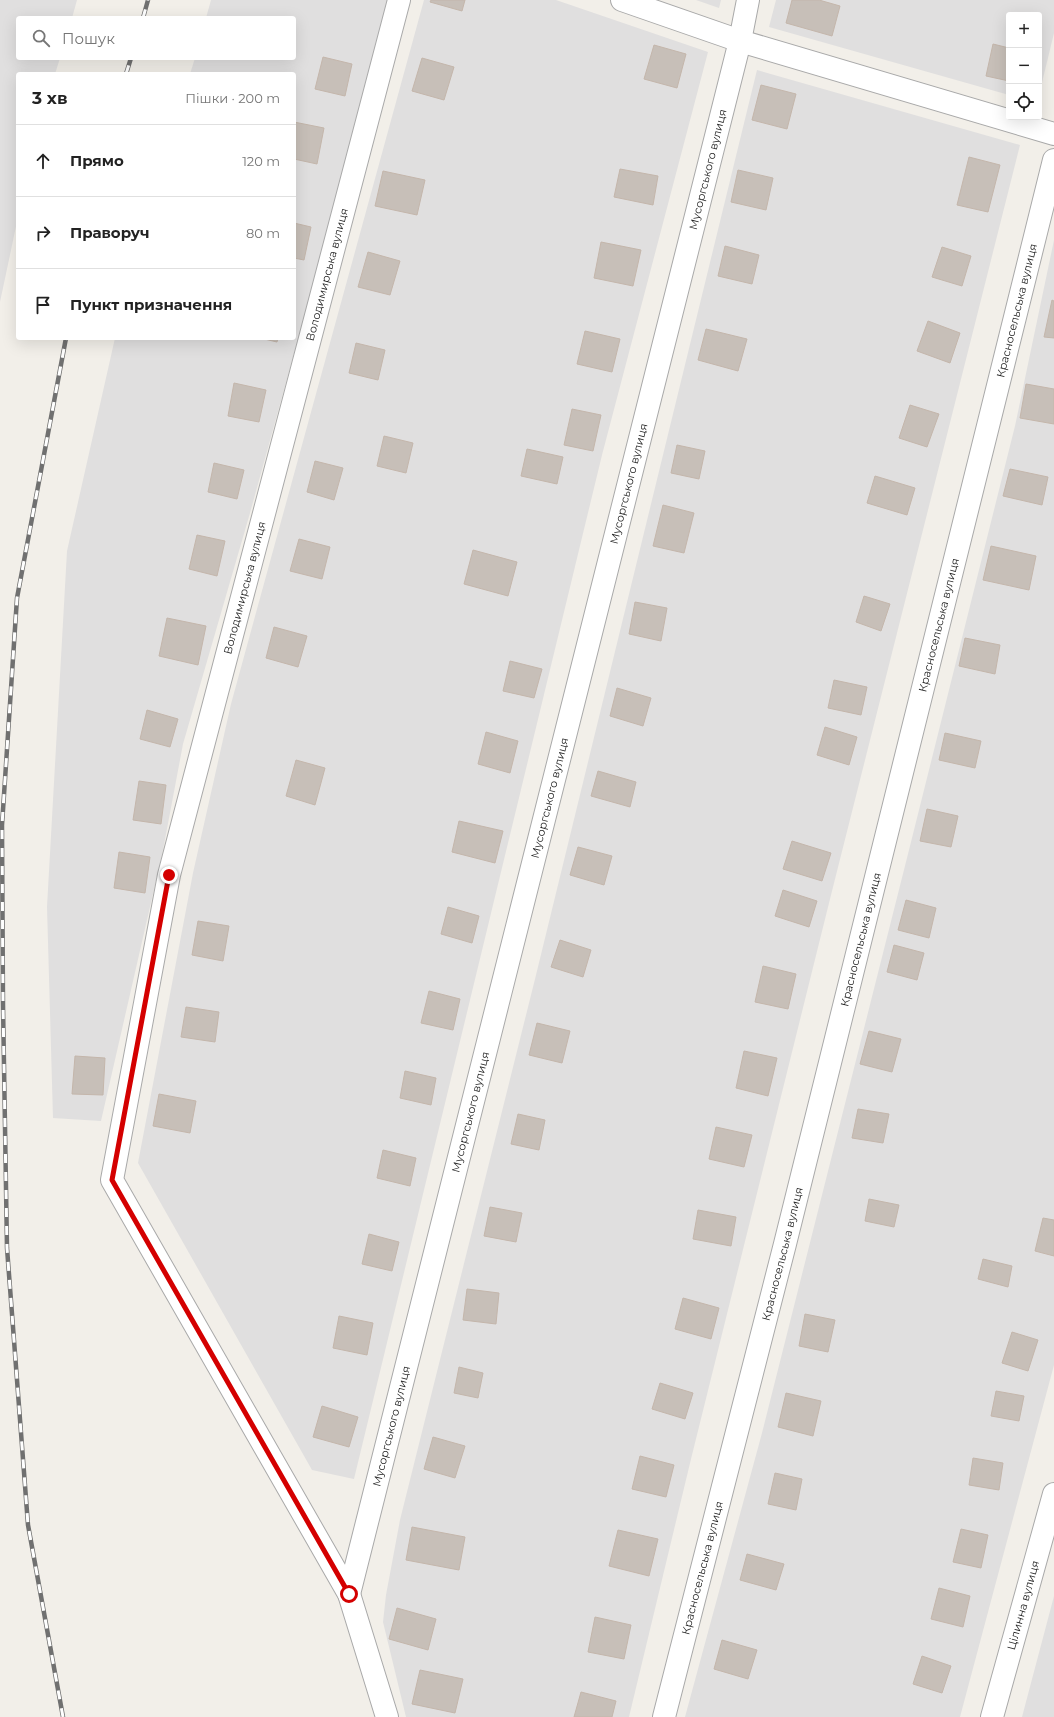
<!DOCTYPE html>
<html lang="uk">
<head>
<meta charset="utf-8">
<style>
  :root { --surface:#fff; --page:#f2f2f2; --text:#222; --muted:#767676; --line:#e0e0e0 }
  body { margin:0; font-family:Montserrat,sans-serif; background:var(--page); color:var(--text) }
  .controls { position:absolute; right:12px; top:12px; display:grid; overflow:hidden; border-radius:4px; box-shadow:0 4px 16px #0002 }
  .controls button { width:36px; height:36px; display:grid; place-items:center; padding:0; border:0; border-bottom:1px solid var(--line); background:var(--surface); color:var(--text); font:20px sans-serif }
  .stop { position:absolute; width:12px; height:12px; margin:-9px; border:3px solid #d40000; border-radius:50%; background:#fff }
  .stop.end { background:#d40000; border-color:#fff; box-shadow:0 1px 4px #0008 }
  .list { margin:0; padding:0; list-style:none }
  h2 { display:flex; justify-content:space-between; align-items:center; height:52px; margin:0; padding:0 16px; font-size:17px }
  h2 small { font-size:13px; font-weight:400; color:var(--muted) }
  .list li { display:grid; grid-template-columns:26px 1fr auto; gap:12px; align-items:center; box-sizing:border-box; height:72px; padding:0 16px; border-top:1px solid var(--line) }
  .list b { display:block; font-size:15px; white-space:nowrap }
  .list em { font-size:13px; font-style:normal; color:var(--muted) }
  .icon { flex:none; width:22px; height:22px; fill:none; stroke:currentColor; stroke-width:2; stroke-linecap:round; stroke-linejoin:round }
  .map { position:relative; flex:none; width:1054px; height:1717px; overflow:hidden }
  .search { position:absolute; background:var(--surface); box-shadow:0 4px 16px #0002; left:16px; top:16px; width:280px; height:44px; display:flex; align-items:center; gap:10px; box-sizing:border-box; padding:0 14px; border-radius:4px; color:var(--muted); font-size:15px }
  .panel { position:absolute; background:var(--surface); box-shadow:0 4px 16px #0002; left:16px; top:72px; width:280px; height:268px; border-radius:4px }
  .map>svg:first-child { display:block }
  .residential { fill:#e0dfdf }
  .building { fill:#c7bfb8; stroke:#c4b6ab }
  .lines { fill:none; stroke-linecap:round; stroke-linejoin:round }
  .street-casing { stroke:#a9a9a9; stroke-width:24 }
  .street { stroke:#fff; stroke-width:22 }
  .rail-casing { stroke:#707070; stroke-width:4.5 }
  .rail { stroke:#fff; stroke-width:3; stroke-dasharray:9; stroke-linecap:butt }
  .route { stroke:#d40000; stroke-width:5 }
  .labels { text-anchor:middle; stroke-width:3; stroke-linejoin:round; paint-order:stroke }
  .street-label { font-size:11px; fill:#222; stroke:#fff }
</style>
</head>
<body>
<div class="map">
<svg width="1054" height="1717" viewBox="0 0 1054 1717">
  <rect width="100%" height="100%" fill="#f2efe9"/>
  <path class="residential" d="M 0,0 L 77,0 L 72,18 L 18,18 L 18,58 L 60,58 L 55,74 L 18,74 L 18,217 L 0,302 Z
    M 211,0 L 388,0 L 314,281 L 250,513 L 183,744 L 163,850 L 101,1121 L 53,1118 L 47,907 L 67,551 L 115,338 L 294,338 L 294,74 L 190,74 L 195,58 L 294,58 L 294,18 L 206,18 Z
    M 424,0 L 556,0 L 708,52 L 602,455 L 354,1479 L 312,1470 L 138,1163 L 193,873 L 231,704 Z
    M 696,0 L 721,0 L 719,8 Z
    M 776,0 L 1054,0 L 1054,33 L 1039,95 L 1039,15 L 1009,15 L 1009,95 L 769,27 Z
    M 757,70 L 1020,145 L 831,895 L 691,1459 L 629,1717 L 406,1717 L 383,1622 L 386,1595 L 400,1520 L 536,975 Z
    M 1054,240 L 1054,1365 L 960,1717 L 685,1717 L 762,1433 L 910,846 L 1015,426 Z
    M 1054,1596 L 1054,1717 L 1022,1717 Z"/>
  <path class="building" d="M 431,0 L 465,0 L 462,11 L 430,2 Z
    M 792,0 L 819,0 L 840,6 L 832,36 L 786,23 Z
    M 993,44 L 1009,48 L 1009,81 L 986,76 Z
    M 654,45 L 686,54 L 677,88 L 644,79 Z
    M 323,57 L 352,64 L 345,96 L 315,89 Z
    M 422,58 L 454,67 L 444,100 L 412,91 Z
    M 761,85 L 796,94 L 787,129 L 752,120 Z
    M 294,122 L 324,128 L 317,164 L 294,159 Z
    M 969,157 L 1000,165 L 988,212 L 957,205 Z
    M 620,169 L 658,176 L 653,205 L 614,197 Z
    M 738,170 L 773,178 L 766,210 L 731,202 Z
    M 383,171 L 425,180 L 417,215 L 375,206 Z
    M 294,223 L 311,227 L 304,260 L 294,258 Z
    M 601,242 L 641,250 L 633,286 L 594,278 Z
    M 725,246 L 759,255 L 752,284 L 718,276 Z
    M 942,247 L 971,256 L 962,286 L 932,277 Z
    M 368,252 L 400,261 L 390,295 L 358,287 Z
    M 1052,300 L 1054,301 L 1054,338 L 1044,337 Z
    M 928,321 L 960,333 L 950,363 L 917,351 Z
    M 706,329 L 747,339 L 738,371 L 698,360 Z
    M 585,331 L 620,339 L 612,372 L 577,364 Z
    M 260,338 L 278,338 L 277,342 Z
    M 356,343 L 385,350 L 378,380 L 349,373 Z
    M 234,383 L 266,390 L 259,422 L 228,416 Z
    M 1026,384 L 1054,389 L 1054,424 L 1020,418 Z
    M 910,405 L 939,414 L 927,447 L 899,438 Z
    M 572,409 L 601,415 L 593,451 L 564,445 Z
    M 384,436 L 413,443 L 406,473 L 377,466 Z
    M 677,445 L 705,451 L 699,479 L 671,473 Z
    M 527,449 L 563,457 L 557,484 L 521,476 Z
    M 315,461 L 343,468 L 334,500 L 307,492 Z
    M 214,463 L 244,470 L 237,499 L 208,492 Z
    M 1010,469 L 1048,477 L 1042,505 L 1003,496 Z
    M 875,476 L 915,488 L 907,515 L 867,503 Z
    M 663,505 L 694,513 L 684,553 L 653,546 Z
    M 197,535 L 225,541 L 217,576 L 189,569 Z
    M 299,539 L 330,547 L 322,579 L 290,571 Z
    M 991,546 L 1036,556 L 1029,590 L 983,580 Z
    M 473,550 L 517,562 L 508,596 L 464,584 Z
    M 864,596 L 890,604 L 881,631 L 856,622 Z
    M 635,602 L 667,608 L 661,641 L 629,634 Z
    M 167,618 L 206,626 L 198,665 L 159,656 Z
    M 274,627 L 307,636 L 298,667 L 266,658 Z
    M 965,638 L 1000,645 L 995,674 L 959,666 Z
    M 510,661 L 542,669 L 534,698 L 503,691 Z
    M 834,680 L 867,687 L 861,715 L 828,708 Z
    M 617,688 L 651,698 L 643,726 L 610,716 Z
    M 147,710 L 178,719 L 170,747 L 140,739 Z
    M 825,727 L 857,737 L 849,765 L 817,755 Z
    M 486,732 L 518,741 L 510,773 L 478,764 Z
    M 945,733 L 981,741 L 975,768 L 939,760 Z
    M 296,760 L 325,768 L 315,805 L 286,796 Z
    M 598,771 L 636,782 L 630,807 L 591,796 Z
    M 139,781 L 166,785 L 161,824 L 133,820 Z
    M 927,809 L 958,816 L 951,847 L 920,841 Z
    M 459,821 L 503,831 L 495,863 L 452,852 Z
    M 792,841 L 831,853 L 822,881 L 783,869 Z
    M 578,847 L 612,856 L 604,885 L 570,875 Z
    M 119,852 L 150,857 L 145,893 L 114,888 Z
    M 783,890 L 817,901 L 809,927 L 775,916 Z
    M 906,900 L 936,908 L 929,938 L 898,930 Z
    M 448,907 L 479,916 L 472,943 L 441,934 Z
    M 198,921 L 229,926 L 223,961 L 192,955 Z
    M 560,940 L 591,950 L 583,977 L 551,967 Z
    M 894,945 L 924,953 L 917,980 L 887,972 Z
    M 763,966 L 796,974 L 788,1009 L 755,1002 Z
    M 429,991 L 460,999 L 453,1030 L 421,1023 Z
    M 186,1007 L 219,1012 L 215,1042 L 181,1037 Z
    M 537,1023 L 570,1031 L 562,1063 L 529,1055 Z
    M 869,1031 L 901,1039 L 892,1072 L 860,1064 Z
    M 744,1051 L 777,1058 L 768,1096 L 736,1088 Z
    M 75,1056 L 105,1058 L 103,1095 L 72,1094 Z
    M 405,1071 L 436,1078 L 431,1105 L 400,1098 Z
    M 159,1094 L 196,1101 L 190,1133 L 153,1126 Z
    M 858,1109 L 889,1114 L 883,1143 L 852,1138 Z
    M 518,1114 L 545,1120 L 539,1150 L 511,1144 Z
    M 716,1127 L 752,1135 L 744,1167 L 709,1159 Z
    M 383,1150 L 416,1158 L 410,1186 L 377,1178 Z
    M 869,1199 L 899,1205 L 894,1227 L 865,1221 Z
    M 490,1207 L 522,1213 L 516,1242 L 484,1236 Z
    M 698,1210 L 736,1217 L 731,1246 L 693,1239 Z
    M 1043,1218 L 1054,1220 L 1054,1256 L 1035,1251 Z
    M 369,1234 L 399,1242 L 392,1271 L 362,1264 Z
    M 983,1259 L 1012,1266 L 1008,1287 L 978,1279 Z
    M 467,1289 L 499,1293 L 496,1324 L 463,1320 Z
    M 683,1298 L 719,1308 L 711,1339 L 675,1329 Z
    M 805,1314 L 835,1320 L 828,1352 L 799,1346 Z
    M 339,1316 L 373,1323 L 367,1355 L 333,1348 Z
    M 1012,1332 L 1038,1340 L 1028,1371 L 1002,1363 Z
    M 459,1367 L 483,1373 L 478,1398 L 454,1393 Z
    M 660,1383 L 693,1393 L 685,1419 L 652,1409 Z
    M 996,1391 L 1024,1396 L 1019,1421 L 991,1416 Z
    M 786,1393 L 821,1401 L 813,1436 L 778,1427 Z
    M 322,1406 L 358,1417 L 349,1447 L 313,1437 Z
    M 433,1437 L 465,1446 L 455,1478 L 424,1469 Z
    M 640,1456 L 674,1465 L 666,1497 L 632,1489 Z
    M 973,1458 L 1003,1463 L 999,1490 L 969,1485 Z
    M 775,1473 L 802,1479 L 796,1510 L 768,1504 Z
    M 412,1527 L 465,1537 L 459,1570 L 406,1560 Z
    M 961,1529 L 988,1535 L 981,1568 L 953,1562 Z
    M 618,1530 L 658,1539 L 649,1576 L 609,1566 Z
    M 747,1554 L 784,1564 L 776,1590 L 740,1580 Z
    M 939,1588 L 970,1596 L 963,1627 L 931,1619 Z
    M 397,1608 L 436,1619 L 428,1650 L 389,1639 Z
    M 595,1617 L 631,1625 L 624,1659 L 588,1652 Z
    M 722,1640 L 757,1650 L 748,1679 L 714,1669 Z
    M 922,1656 L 951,1666 L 942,1693 L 913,1684 Z
    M 420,1670 L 463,1679 L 455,1713 L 412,1704 Z
    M 581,1692 L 616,1701 L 612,1717 L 574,1717 Z"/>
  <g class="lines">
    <g class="street-casing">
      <g id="street">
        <path d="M 622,0 L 740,41 L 1054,134"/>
        <path id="s1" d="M 349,1594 L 740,41 L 748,0"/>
        <path id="s2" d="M 387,1717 L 349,1594 L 112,1180 L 169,875 L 399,0"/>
        <path id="s3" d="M 664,1717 L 785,1244 L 1054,160"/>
        <path id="s4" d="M 992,1717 L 1054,1494"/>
      </g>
    </g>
    <use href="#street" class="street"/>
    <g class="rail-casing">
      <path id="rail" d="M 143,18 L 148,0
        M 126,74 L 131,58
        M 63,1717 L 28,1525 L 7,1248 L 3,1004 L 2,825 L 17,598 L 66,338"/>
    </g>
    <use href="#rail" class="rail"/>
  </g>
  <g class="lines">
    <path class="route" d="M 169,875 L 112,1180 L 349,1594"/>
  </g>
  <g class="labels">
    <g class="street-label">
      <text dy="4" stroke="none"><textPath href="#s1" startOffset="1469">Мусоргського вулиця</textPath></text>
      <text dy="4" stroke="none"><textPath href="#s2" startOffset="1537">Володимирська вулиця</textPath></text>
      <text dy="4" stroke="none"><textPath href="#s3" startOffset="1450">Красносельська вулиця</textPath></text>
      <text dy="4" stroke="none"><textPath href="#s1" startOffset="1145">Мусоргського вулиця</textPath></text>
      <text dy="4" stroke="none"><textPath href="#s2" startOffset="1213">Володимирська вулиця</textPath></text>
      <text dy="4" stroke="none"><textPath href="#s3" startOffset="1126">Красносельська вулиця</textPath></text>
      <text dy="4" stroke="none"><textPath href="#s1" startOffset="821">Мусоргського вулиця</textPath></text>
      <text dy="4" stroke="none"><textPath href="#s3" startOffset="802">Красносельська вулиця</textPath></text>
      <text dy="4" stroke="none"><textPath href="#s1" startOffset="497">Мусоргського вулиця</textPath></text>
      <text dy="4" stroke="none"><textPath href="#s3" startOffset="478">Красносельська вулиця</textPath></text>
      <text dy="4" stroke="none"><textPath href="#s1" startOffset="173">Мусоргського вулиця</textPath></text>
      <text dy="4" stroke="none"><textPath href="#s3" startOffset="154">Красносельська вулиця</textPath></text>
      <text dy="4" stroke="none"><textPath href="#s4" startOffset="116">Цілинна вулиця</textPath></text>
    </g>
  </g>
</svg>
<div class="controls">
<button>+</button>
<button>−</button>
<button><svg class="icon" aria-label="locate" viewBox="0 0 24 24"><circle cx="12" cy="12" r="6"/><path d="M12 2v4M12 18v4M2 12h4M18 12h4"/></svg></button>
</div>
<div class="stop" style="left:349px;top:1594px"></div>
<div class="stop end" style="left:169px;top:875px"></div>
<div class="search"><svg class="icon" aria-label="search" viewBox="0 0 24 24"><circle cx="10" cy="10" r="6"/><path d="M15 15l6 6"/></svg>Пошук</div>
<section class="panel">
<h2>3 хв<small>Пішки · 200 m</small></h2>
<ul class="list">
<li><svg class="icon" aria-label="ahead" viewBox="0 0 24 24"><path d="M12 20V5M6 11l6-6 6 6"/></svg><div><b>Прямо</b></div><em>120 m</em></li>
<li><svg class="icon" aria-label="right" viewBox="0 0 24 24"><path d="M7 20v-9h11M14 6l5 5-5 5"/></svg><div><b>Праворуч</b></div><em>80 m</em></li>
<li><svg class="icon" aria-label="arrive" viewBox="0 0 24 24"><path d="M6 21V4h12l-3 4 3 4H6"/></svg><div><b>Пункт призначення</b></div></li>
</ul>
</section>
</div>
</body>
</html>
